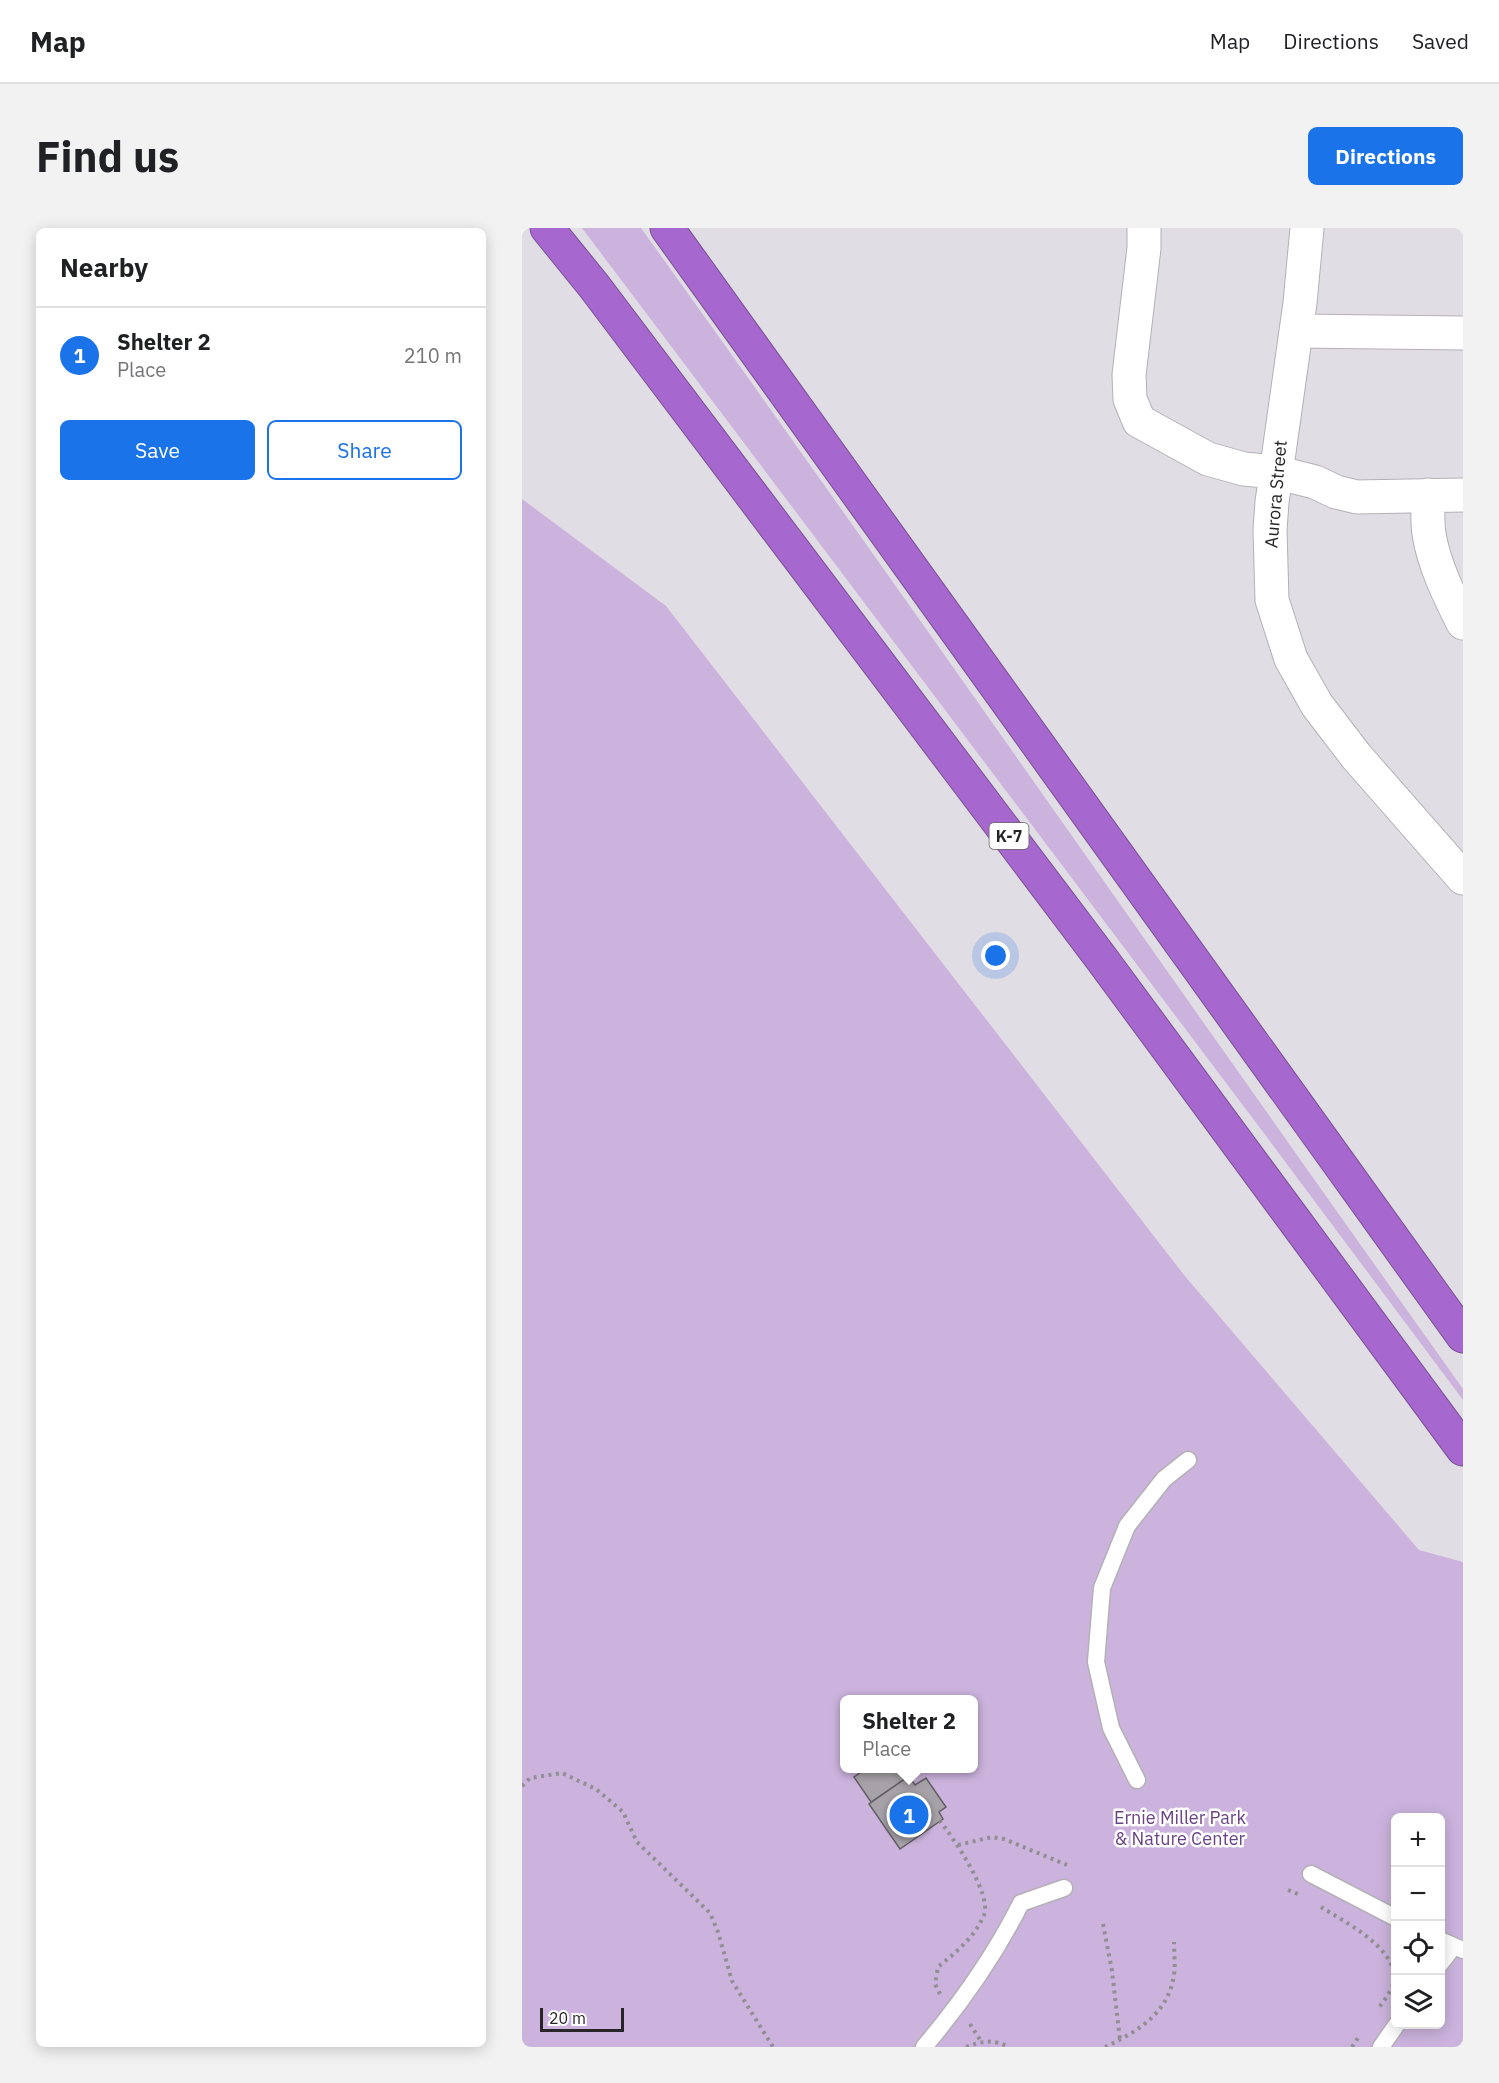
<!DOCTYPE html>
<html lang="en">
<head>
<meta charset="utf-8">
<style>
  :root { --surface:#fff; --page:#f2f2f2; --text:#202124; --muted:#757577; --line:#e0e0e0; --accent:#1a73e8 }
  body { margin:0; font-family:"IBM Plex Sans",sans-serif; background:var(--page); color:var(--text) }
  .controls { position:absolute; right:18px; bottom:18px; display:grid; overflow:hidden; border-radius:9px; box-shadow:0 3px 15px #0003 }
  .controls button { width:54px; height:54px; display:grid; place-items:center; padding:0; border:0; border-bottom:2px solid var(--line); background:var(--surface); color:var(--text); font:30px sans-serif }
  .scale { position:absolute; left:18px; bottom:15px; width:84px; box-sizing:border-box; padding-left:6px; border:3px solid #272528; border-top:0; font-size:16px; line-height:21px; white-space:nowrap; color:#272528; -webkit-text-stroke:4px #fff; paint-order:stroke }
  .you { position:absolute; left:474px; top:728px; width:21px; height:21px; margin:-15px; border:4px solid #fff; border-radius:50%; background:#1a73e8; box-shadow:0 0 0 9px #1a73e833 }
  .badge { display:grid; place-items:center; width:39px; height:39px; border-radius:50%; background:var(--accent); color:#fff; font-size:20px; font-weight:700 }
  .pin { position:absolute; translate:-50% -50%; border:3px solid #fff; box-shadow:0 2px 6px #0006 }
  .popup { position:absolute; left:318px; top:1467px; width:138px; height:78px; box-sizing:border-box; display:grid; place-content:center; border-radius:9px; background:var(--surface); filter:drop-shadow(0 2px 4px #0005); font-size:20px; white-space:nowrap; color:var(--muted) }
  .popup b { font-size:22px; color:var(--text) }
  .popup::after { content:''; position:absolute; left:50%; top:100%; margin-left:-12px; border:12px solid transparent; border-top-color:var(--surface) }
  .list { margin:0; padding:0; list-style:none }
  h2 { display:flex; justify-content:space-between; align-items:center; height:78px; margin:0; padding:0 24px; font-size:26px }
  h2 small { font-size:20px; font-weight:400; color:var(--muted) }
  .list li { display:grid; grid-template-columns:39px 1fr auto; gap:18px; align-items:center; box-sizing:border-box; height:96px; padding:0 24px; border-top:2px solid var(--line) }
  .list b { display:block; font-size:22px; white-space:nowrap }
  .list p { margin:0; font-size:20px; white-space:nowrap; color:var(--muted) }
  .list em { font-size:20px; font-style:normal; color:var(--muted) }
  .actions { display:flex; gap:12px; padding:18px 24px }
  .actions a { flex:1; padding:14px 0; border:2px solid var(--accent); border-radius:9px; text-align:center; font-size:21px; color:var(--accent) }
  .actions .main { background:var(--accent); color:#fff }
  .icon { flex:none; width:33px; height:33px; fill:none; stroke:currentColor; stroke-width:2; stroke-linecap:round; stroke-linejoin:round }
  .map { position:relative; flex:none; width:941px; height:1819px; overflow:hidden; border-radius:9px }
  header { display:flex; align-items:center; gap:36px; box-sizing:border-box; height:84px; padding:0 30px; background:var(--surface); border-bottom:2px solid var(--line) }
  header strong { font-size:28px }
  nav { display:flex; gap:33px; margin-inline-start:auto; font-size:21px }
  .intro { display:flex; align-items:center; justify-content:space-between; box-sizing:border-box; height:144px; padding:0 36px }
  h1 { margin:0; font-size:42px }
  .button { padding:15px 27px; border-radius:9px; background:var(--accent); color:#fff; font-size:21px; font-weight:700 }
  main { display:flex; gap:36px; padding:0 36px }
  aside { flex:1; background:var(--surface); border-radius:9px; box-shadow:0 3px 15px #0003 }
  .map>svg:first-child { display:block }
  .green { fill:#cbb3dd; fill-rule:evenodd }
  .building { fill:#a6a2a8; stroke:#625f64; stroke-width:1.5 }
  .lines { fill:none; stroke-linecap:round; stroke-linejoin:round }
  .lane-casing { stroke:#b4b0b7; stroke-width:19 }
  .street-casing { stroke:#b4b0b7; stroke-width:35 }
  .highway-casing { stroke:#7a5094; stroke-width:35 }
  .path { stroke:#918e94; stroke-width:4; stroke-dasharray:3 4.5; stroke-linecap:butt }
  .lane { stroke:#fff; stroke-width:16 }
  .street { stroke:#fff; stroke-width:33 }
  .highway { stroke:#a667ce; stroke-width:33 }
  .labels { text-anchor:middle; stroke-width:5; stroke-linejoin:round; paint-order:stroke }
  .shield { fill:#fff; stroke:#686668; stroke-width:1.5 }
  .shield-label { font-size:16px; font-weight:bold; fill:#272528 }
  .street-label { font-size:18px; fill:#272528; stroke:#fff }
  .park-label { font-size:18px; fill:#6b4285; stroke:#fff }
</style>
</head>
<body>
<header>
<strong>Map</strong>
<nav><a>Map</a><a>Directions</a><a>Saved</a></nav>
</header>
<div class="intro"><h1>Find us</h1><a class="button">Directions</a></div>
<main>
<aside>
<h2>Nearby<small></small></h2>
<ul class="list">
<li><span class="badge">1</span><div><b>Shelter 2</b><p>Place</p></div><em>210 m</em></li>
</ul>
<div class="actions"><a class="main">Save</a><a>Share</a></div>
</aside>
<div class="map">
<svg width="941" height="1819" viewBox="0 0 941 1819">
  <rect width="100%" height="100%" fill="#e1dde4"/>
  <path class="green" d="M 60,0 L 119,0 C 395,385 666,775 941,1161 L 941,1172 L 738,900 Z
    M 0,271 L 144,378 L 662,1047 L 897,1322 L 941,1334 L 941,1819 L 0,1819 ZM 322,1472 L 452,1472 L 452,1540 L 322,1540 ZM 874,1590 L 918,1590 L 918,1796 L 874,1796 Z"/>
  <path class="building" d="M 345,1540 L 382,1540 L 387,1548 L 349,1574 L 332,1549 Z
    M 387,1548 L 393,1557 L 404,1550 L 424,1579 L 417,1584 L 421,1591 L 378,1621 L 347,1576 Z"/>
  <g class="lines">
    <g class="lane-casing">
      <path id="lane" d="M 615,1552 L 589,1500 L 574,1434 L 580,1360 L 605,1298 L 642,1251 L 666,1232
        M 789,1646 L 874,1690
        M 918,1712 L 941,1722
        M 918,1736 L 932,1718
        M 402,1819 C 440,1774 473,1727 499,1675 L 542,1660
        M 859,1819 L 875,1796"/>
    </g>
    <g class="street-casing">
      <path id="street" d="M 622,0 L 622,20 L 607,147 L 608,171 L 617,193 L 686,231 L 722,241 L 754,244 L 769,248 L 793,254 L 814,264 L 835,269 L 941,267
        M 785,0 L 778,75 L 750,274 L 748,302 L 750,372 L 769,431 L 795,477 L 834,528 L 941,650
        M 774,103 L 941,105
        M 906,267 C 906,280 905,293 907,306 C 912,337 927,367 941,395"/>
    </g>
    <g class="highway-casing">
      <path id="highway" d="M 25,0 L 72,58 L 579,730 L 941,1221
        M 145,0 L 941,1108"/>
    </g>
    <path class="path" d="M 0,1558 L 8,1550 L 40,1545 L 74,1561 L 101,1584 L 115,1614 L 188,1685 L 196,1704 L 210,1753 L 251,1819
      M 436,1617 L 470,1609 L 482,1611 L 545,1637
      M 766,1662 L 776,1666
      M 799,1679 C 821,1693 871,1718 872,1748 C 873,1760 862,1772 856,1781
      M 581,1696 L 590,1743 L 598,1812
      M 418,1766 L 413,1756 L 416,1739 C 433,1725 453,1709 462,1687 C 470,1666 432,1611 418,1593
      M 448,1796 L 459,1813
      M 444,1819 C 460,1813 471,1811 487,1819
      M 583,1819 C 613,1805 644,1787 651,1752 C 654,1740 652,1726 652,1714
      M 830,1819 L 838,1807"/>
    <use href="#lane" class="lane"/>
    <use href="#street" class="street"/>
    <use href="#highway" class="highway"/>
  </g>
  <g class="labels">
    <rect class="shield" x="467.5" y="595" width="39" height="26" rx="4.5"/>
    <g class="shield-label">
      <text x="487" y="614">K-7</text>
    </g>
    <g class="street-label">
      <text transform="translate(754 266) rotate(-85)" y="6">Aurora Street</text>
    </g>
    <g class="park-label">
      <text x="658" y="1596">Ernie Miller Park<tspan x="658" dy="21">&amp; Nature Center</tspan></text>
    </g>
  </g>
</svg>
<div class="controls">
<button>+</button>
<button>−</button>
<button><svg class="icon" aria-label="locate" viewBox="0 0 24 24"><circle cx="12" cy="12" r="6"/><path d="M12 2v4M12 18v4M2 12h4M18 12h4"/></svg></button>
<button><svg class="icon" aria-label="layers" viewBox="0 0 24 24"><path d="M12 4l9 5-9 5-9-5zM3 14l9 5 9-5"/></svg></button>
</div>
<div class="scale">20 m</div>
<div class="you"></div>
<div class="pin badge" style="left:387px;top:1587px">1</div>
<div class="popup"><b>Shelter 2</b>Place</div>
</div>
</main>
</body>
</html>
